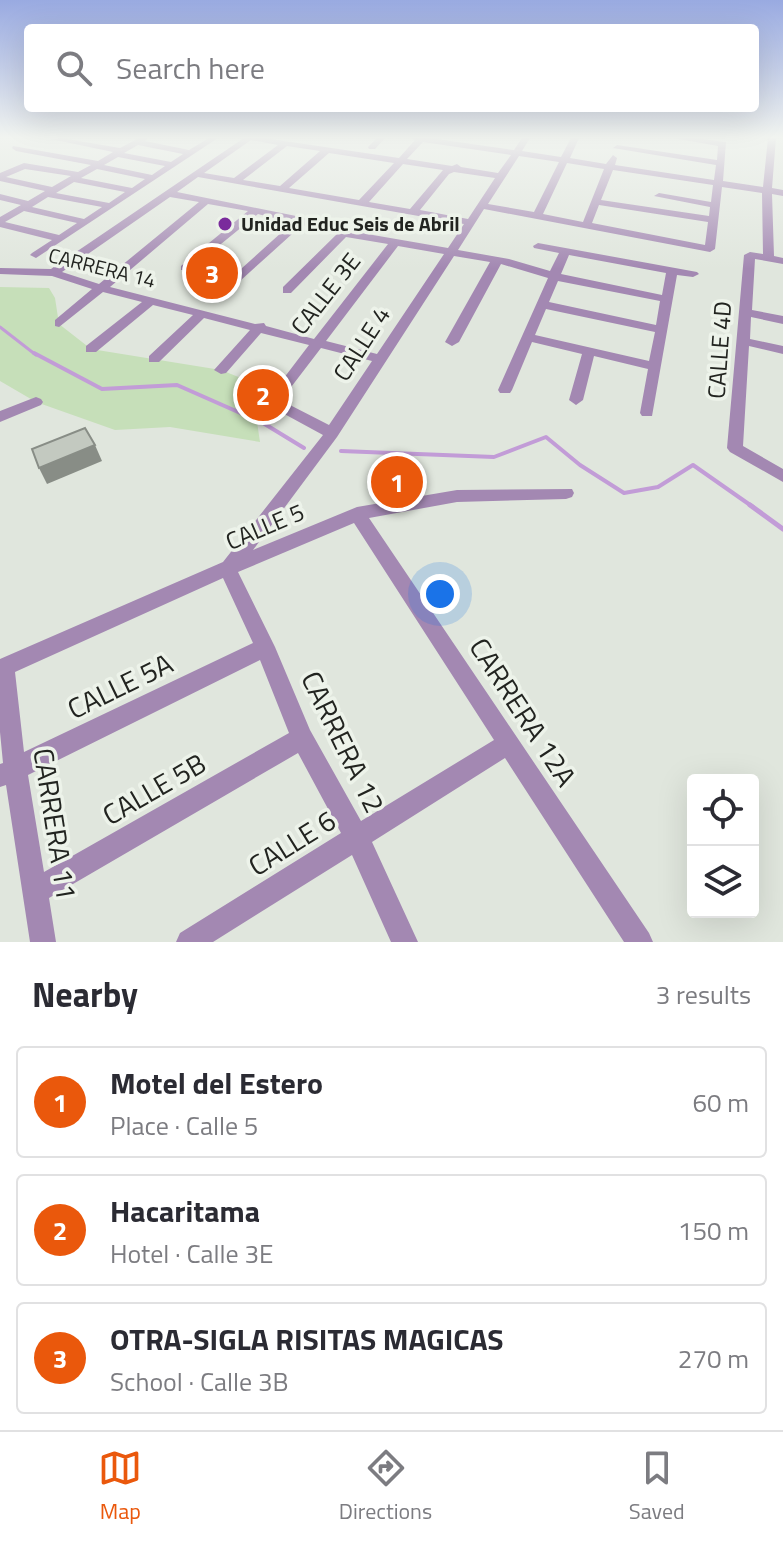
<!DOCTYPE html>
<html lang="en">
<head>
<meta charset="utf-8">
<style>
  :root { --surface:#fff; --page:#f7f7f7; --text:#2b2b33; --muted:#7c7c81; --line:#e1e1e2; --accent:#ea580c }
  body { margin:0; font-family:"Titillium Web",sans-serif; background:var(--page); color:var(--text) }
  .controls { position:absolute; right:24px; bottom:24px; display:grid; overflow:hidden; border-radius:8px; box-shadow:0 8px 32px #0002 }
  .controls button { width:72px; height:72px; display:grid; place-items:center; padding:0; border:0; border-bottom:2px solid var(--line); background:var(--surface); color:var(--text); font:40px sans-serif }
  .you { position:absolute; left:440px; top:594px; width:28px; height:28px; margin:-20px; border:6px solid #fff; border-radius:50%; background:#1a73e8; box-shadow:0 0 0 12px #1a73e833 }
  .badge { display:grid; place-items:center; width:52px; height:52px; border-radius:50%; background:var(--accent); color:#fff; font-size:26px; font-weight:700 }
  .pin { position:absolute; translate:-50% -50%; border:4px solid #fff; box-shadow:0 2px 8px #0006 }
  .list { margin:0; padding:0; list-style:none }
  h2 { display:flex; justify-content:space-between; align-items:center; height:104px; margin:0; padding:0 32px; font-size:34px }
  h2 small { font-size:26px; font-weight:400; color:var(--muted) }
  .list li { display:grid; grid-template-columns:52px 1fr auto; gap:24px; align-items:center; box-sizing:border-box; height:112px; margin:0 16px 16px; padding:0 16px; border:2px solid var(--line); border-radius:8px }
  .list b { display:block; font-size:30px; white-space:nowrap }
  .list p { margin:0; font-size:26px; white-space:nowrap; color:var(--muted) }
  .list em { font-size:26px; font-style:normal; color:var(--muted) }
  .icon { flex:none; width:44px; height:44px; fill:none; stroke:currentColor; stroke-width:2; stroke-linecap:round; stroke-linejoin:round }
  .map { position:relative; flex:none; width:783px; height:942px; overflow:hidden }
  .search { position:absolute; background:var(--surface); box-shadow:0 8px 32px #0002; left:24px; right:24px; top:24px; height:88px; display:flex; align-items:center; gap:20px; box-sizing:border-box; padding:0 28px; border-radius:8px; color:var(--muted); font-size:30px }
  .sheet { height:488px; background:var(--surface) }
  nav { display:flex; justify-content:space-around; align-items:center; box-sizing:border-box; height:112px; border-top:2px solid var(--line); background:var(--surface); font-size:22px; color:var(--muted) }
  nav a { display:grid; justify-items:center; gap:4px }
  nav .on { color:var(--accent) }
  .map>svg:first-child { display:block }
  .green { fill:#c6dfb9 }
  .lines { fill:none; stroke-linecap:round; stroke-linejoin:round }
  .stream-far2 { stroke:#c29cd7; stroke-width:3 }
  .stream-far1 { stroke:#c29cd7; stroke-width:4 }
  .stream { stroke:#c29cd7; stroke-width:5 }
  .minor { fill:#a388b2; fill-rule:evenodd }
  .wall { fill:#a8ada5 }
  .shaded-wall { fill:#888d86 }
  .building { fill:#c3c9c0; stroke:#888d86; stroke-width:2 }
  .poi-dot { fill:#7a2b9c; stroke:#edf3ea; stroke-width:3 }
  .labels { text-anchor:middle; stroke-width:7; stroke-linejoin:round; paint-order:stroke }
  .far-poi-label { font-size:20px; font-weight:bold; fill:#222420; stroke:#edf3ea; text-anchor:start }
  .far-street-label { font-size:20px; fill:#222420; stroke:#edf3ea }
  .street-label { font-size:24px; fill:#222420; stroke:#edf3ea }
  .near-street-label { font-size:28px; fill:#222420; stroke:#edf3ea }
</style>
</head>
<body>
<div class="map">
<svg width="783" height="942" viewBox="0 0 783 942">
  <rect width="100%" height="100%" fill="#e0e6dd"/>
  <path class="green" d="M 0,287 L 49,288 L 55,298 L 59,324 L 91,349 L 221,370 L 251,382 L 260,442 L 170,427 L 115,430 L 36,402 L 0,381 Z"/>
  <g class="lines">
    <path class="stream-far2" d="M 0,327 L 36,355"/>
    <path class="stream-far1" d="M 34,353 L 102,389 L 177,385 L 263,423 L 304,448
      M 341,451 L 494,457 L 546,437 L 580,465 L 624,493 L 658,487 L 693,465 L 753,507"/>
    <path class="stream" d="M 750,505 L 783,529"/>
    <path class="minor" d="M 46,138 L 61,138 L 120,148 L 139,138 L 148,138 L 145,141 L 189,150 L 209,138 L 218,138 L 36,258 L 30,255 L 32,253 L 52,240 L 0,227 L 0,217 L 21,205 L 0,200 L 0,194 L 28,201 L 45,191 L 0,181 L 0,173 L 24,163 L 78,172 L 91,165 L 16,151 L 12,148 L 13,146 L 98,161 L 113,152 ZM 138,145 L 183,154 L 171,162 L 124,153 ZM 118,157 L 165,166 L 152,175 L 104,165 ZM 25,169 L 71,176 L 52,187 L 6,177 ZM 97,169 L 145,179 L 132,188 L 81,178 ZM 74,182 L 125,192 L 109,203 L 56,193 ZM 48,197 L 102,207 L 84,219 L 32,207 ZM 24,211 L 77,223 L 59,235 L 5,222 Z
      M 244,138 L 264,138 L 399,158 L 415,140 L 412,138 L 430,138 L 514,150 L 522,138 L 530,138 L 522,151 L 561,157 L 571,138 L 579,138 L 570,158 L 606,164 L 613,155 L 617,158 L 615,165 L 714,180 L 716,165 L 613,148 L 617,145 L 717,160 L 718,146 L 673,138 L 693,138 L 726,142 L 723,181 L 763,187 L 768,138 L 776,138 L 772,188 L 783,190 L 783,196 L 772,194 L 774,256 L 783,258 L 783,264 L 755,259 L 752,310 L 783,316 L 783,324 L 751,317 L 750,339 L 783,346 L 783,354 L 749,346 L 743,446 L 783,469 L 783,482 L 730,452 L 727,448 L 744,255 L 750,252 L 763,254 L 762,193 L 722,187 L 715,249 L 710,252 L 484,209 L 458,250 L 509,259 L 550,271 L 559,253 L 534,248 L 533,246 L 538,243 L 697,272 L 699,274 L 693,277 L 677,275 L 652,416 L 642,416 L 640,413 L 648,369 L 594,356 L 583,400 L 576,405 L 569,400 L 582,354 L 532,342 L 512,390 L 510,393 L 500,393 L 498,390 L 548,278 L 501,264 L 459,342 L 452,346 L 445,342 L 490,262 L 454,256 L 337,437 L 253,550 L 357,507 L 457,490 L 572,489 L 574,493 L 572,497 L 566,499 L 457,502 L 369,518 L 649,933 L 653,942 L 624,942 L 505,758 L 372,842 L 418,942 L 391,942 L 352,855 L 213,942 L 176,942 L 180,933 L 341,833 L 298,753 L 49,898 L 56,942 L 30,942 L 6,785 L 0,787 L 0,764 L 3,763 L 0,732 L 0,659 L 223,562 L 323,435 L 277,410 L 271,395 L 309,345 L 261,333 L 226,373 L 221,374 L 214,370 L 250,330 L 204,318 L 159,362 L 149,362 L 149,356 L 193,315 L 153,305 L 96,352 L 86,352 L 86,346 L 142,302 L 103,292 L 59,327 L 55,326 L 55,320 L 92,289 L 52,276 L 0,274 L 0,268 L 51,269 ZM 251,140 L 278,145 L 234,178 L 204,173 ZM 423,142 L 511,155 L 498,173 L 461,167 L 457,164 L 452,166 L 407,159 ZM 287,146 L 320,151 L 280,186 L 243,180 ZM 329,153 L 394,163 L 359,200 L 289,188 ZM 519,156 L 559,162 L 534,212 L 488,204 ZM 567,163 L 604,169 L 583,222 L 543,214 ZM 403,164 L 443,170 L 410,209 L 369,202 ZM 613,170 L 713,185 L 711,202 L 659,193 L 654,196 L 710,207 L 709,216 L 601,200 ZM 454,172 L 495,178 L 468,219 L 420,210 L 449,174 ZM 198,177 L 464,224 L 448,248 L 344,230 L 301,217 L 177,192 ZM 170,197 L 199,202 L 99,284 L 62,272 ZM 208,204 L 248,211 L 181,266 L 181,270 L 189,270 L 258,214 L 292,223 L 232,277 L 232,281 L 240,281 L 302,225 L 337,234 L 283,287 L 283,293 L 291,293 L 346,237 L 388,244 L 314,339 L 266,326 L 264,323 L 255,324 L 110,287 ZM 599,205 L 708,222 L 705,245 L 592,223 ZM 398,246 L 444,254 L 377,354 L 326,341 ZM 569,255 L 666,273 L 662,295 L 561,274 ZM 558,281 L 660,301 L 656,325 L 549,302 ZM 546,309 L 655,332 L 649,361 L 535,335 ZM 321,348 L 372,361 L 329,425 L 288,404 L 285,395 ZM 354,523 L 494,740 L 361,821 L 310,730 L 275,647 L 238,572 ZM 223,578 L 253,643 L 24,752 L 15,672 ZM 260,660 L 289,733 L 44,872 L 28,775 Z
      M 377,138 L 385,138 L 375,149 L 369,149 L 368,147 Z
      M 36,397 L 41,399 L 43,402 L 41,405 L 0,422 L 0,411 Z"/>
  </g>
  <path class="wall" d="M 386,459 L 407,483 L 407,493 L 390,494 L 386,470 Z"/>
  <path class="shaded-wall" d="M 95,445 L 102,461 L 47,484 L 39,468 Z"/>
  <path class="building" d="M 85,428 L 95,445 L 39,468 L 32,449 Z
    M 386,459 L 405,460 L 407,483 L 390,484 Z"/>
  <linearGradient id="sky" x2="0" y2="1"><stop stop-color="#99aae1"/><stop offset="0.51" stop-color="#f1f4f0"/><stop offset="1" stop-color="#f1f4f0" stop-opacity="0"/></linearGradient>
  <rect width="783" height="269" fill="url(#sky)"/>
  <circle class="poi-dot" cx="225" cy="224" r="8"/>
  <g class="labels">
    <g class="far-poi-label">
      <text x="241" y="231">Unidad Educ Seis de Abril</text>
    </g>
    <g class="far-street-label">
      <text transform="translate(102 268) rotate(14)" y="7">CARRERA 14</text>
    </g>
    <g class="street-label">
      <text transform="translate(326 294) rotate(-52)" y="8">CALLE 3E</text>
      <text transform="translate(362 344) rotate(-57)" y="8">CALLE 4</text>
      <text transform="translate(720 350) rotate(-86)" y="8">CALLE 4D</text>
      <text transform="translate(265 527) rotate(-23)" y="8">CALLE 5</text>
    </g>
    <g class="near-street-label">
      <text transform="translate(120 686) rotate(-26)" y="10">CALLE 5A</text>
      <text transform="translate(523 712) rotate(57)" y="10">CARRERA 12A</text>
      <text transform="translate(343 742) rotate(64)" y="10">CARRERA 12</text>
      <text transform="translate(154 789) rotate(-30)" y="10">CALLE 5B</text>
      <text transform="translate(55 824) rotate(81)" y="10">CARRERA 11</text>
      <text transform="translate(292 843) rotate(-32)" y="10">CALLE 6</text>
    </g>
  </g>
</svg>
<div class="controls">
<button><svg class="icon" aria-label="locate" viewBox="0 0 24 24"><circle cx="12" cy="12" r="6"/><path d="M12 2v4M12 18v4M2 12h4M18 12h4"/></svg></button>
<button><svg class="icon" aria-label="layers" viewBox="0 0 24 24"><path d="M12 4l9 5-9 5-9-5zM3 14l9 5 9-5"/></svg></button>
</div>
<div class="you"></div>
<div class="pin badge" style="left:397px;top:482px">1</div>
<div class="pin badge" style="left:263px;top:395px">2</div>
<div class="pin badge" style="left:212px;top:273px">3</div>
<div class="search"><svg class="icon" aria-label="search" viewBox="0 0 24 24"><circle cx="10" cy="10" r="6"/><path d="M15 15l6 6"/></svg>Search here</div>
</div>
<section class="sheet">
<h2>Nearby<small>3 results</small></h2>
<ul class="list">
<li><span class="badge">1</span><div><b>Motel del Estero</b><p>Place · Calle 5</p></div><em>60 m</em></li>
<li><span class="badge">2</span><div><b>Hacaritama</b><p>Hotel · Calle 3E</p></div><em>150 m</em></li>
<li><span class="badge">3</span><div><b>OTRA-SIGLA RISITAS MAGICAS</b><p>School · Calle 3B</p></div><em>270 m</em></li>
</ul>
</section>
<nav>
<a class="on"><svg class="icon" aria-label="map" viewBox="0 0 24 24"><path d="M3 6l6-2 6 2 6-2v14l-6 2-6-2-6 2zM9 4v14M15 6v14"/></svg>Map</a>
<a><svg class="icon" aria-label="directions" viewBox="0 0 24 24"><path d="M12 3l9 9-9 9-9-9zM9 14v-3h6M13 9l2 2-2 2"/></svg>Directions</a>
<a><svg class="icon" aria-label="saved" viewBox="0 0 24 24"><path d="M7 4h10v16l-5-4-5 4z"/></svg>Saved</a>
</nav>
</body>
</html>
